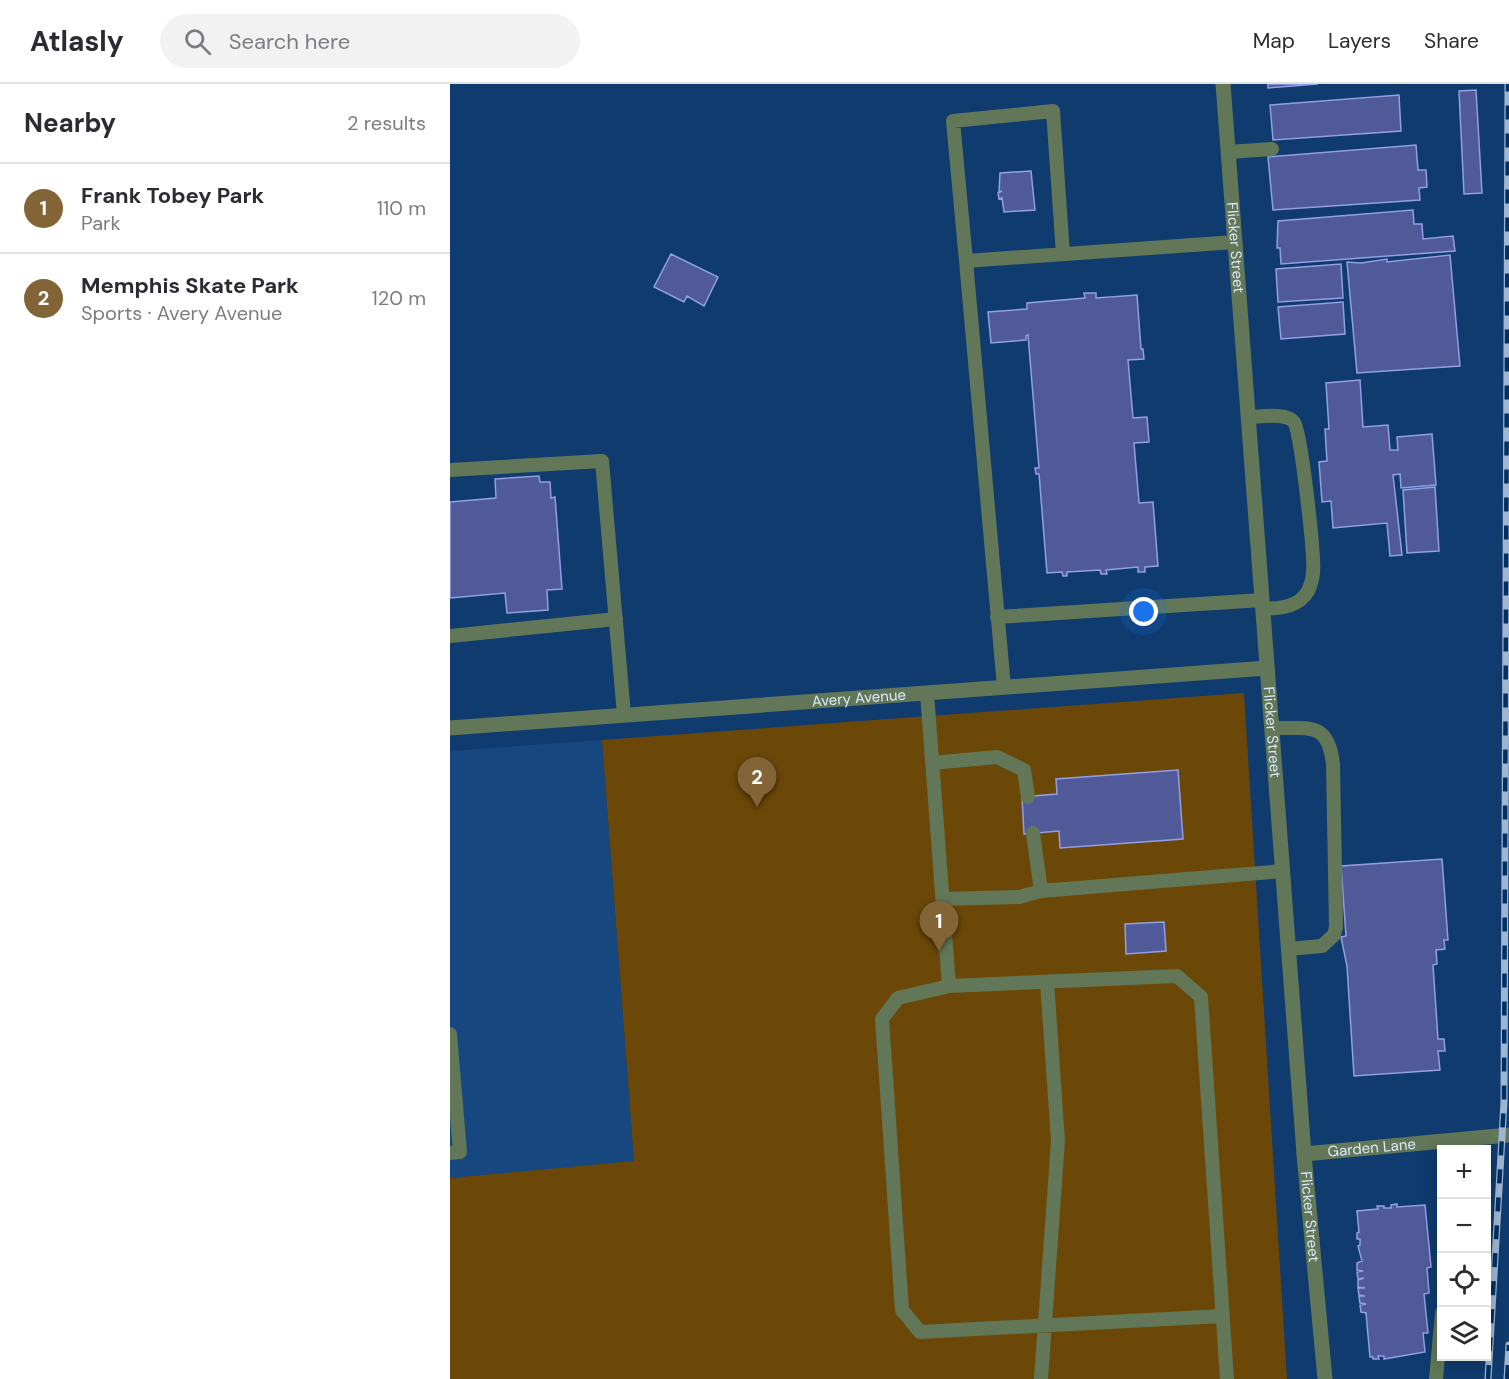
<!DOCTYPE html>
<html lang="en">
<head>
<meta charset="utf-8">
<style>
  :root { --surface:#fff; --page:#f2f2f3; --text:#2b2b33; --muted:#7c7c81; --line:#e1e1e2; --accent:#826436 }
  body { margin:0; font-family:"DM Sans",sans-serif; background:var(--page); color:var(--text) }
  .controls { position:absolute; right:18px; bottom:18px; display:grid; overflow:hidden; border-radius:0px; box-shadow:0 3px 15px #0003 }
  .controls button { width:54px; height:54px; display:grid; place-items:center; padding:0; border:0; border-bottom:2px solid var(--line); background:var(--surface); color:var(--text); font:30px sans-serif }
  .you { position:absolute; left:694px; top:528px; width:21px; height:21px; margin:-15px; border:4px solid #fff; border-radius:50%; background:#1a73e8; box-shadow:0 0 0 9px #1a73e833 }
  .badge { display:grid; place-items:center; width:39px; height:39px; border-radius:50%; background:var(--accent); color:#fff; font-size:20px; font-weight:700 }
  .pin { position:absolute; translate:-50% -50px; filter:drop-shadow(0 2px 3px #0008) }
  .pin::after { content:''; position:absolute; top:32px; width:21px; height:18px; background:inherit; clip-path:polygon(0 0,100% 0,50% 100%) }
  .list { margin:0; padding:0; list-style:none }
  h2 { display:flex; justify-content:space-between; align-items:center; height:78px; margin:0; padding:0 24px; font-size:26px }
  h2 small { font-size:20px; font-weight:400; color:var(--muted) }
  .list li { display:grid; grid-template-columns:39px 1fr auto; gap:18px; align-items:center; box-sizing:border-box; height:90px; padding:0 24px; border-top:2px solid var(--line) }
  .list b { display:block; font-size:22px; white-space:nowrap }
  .list p { margin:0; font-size:20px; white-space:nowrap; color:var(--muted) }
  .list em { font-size:20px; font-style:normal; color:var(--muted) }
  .icon { flex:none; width:33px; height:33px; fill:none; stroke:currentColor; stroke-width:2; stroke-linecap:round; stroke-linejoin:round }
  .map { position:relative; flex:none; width:1059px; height:1295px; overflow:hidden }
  header { display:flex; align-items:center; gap:36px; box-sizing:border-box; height:84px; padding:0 30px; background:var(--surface); border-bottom:2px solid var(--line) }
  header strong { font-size:28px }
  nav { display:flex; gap:33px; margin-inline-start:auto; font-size:21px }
  .search { width:420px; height:54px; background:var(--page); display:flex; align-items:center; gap:15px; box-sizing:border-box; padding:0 21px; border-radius:33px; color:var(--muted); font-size:22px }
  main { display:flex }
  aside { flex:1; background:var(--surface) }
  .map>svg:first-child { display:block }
  .built { fill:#16477f }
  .green { fill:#6b4808 }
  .building { fill:#505a99; stroke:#939fe4; stroke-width:1.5 }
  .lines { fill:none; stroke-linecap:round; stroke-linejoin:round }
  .service { stroke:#627757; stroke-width:14 }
  .tertiary { stroke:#627757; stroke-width:15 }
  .rail-casing { stroke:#9fb6d3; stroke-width:7 }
  .rail { stroke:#023063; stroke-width:4.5; stroke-dasharray:14; stroke-linecap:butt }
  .labels { text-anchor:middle; stroke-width:5; stroke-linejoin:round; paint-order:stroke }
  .street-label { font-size:15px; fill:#dae8fc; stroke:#023063 }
</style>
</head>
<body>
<header>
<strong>Atlasly</strong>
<div class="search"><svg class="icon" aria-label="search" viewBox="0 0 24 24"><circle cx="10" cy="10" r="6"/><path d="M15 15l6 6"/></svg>Search here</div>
<nav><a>Map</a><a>Layers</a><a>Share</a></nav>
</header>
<main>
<aside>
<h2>Nearby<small>2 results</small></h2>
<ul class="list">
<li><span class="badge">1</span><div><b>Frank Tobey Park</b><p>Park</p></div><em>110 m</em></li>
<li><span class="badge">2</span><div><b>Memphis Skate Park</b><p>Sports · Avery Avenue</p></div><em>120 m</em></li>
</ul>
</aside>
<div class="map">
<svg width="1059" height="1295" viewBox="0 0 1059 1295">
  <rect width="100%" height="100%" fill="#0f3b6f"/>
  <path class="built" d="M 152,656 L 184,1078 L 0,1094 L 0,667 Z"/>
  <path class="green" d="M 794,609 L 837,1295 L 0,1295 L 0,1094 L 184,1077 L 152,656 Z"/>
  <path class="building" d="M 818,0 L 868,0 L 818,4 Z
    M 1026,6 L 1032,109 L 1014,110 L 1009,7 Z
    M 949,11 L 951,47 L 823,56 L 820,21 Z
    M 966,61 L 968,86 L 976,86 L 977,103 L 969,104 L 970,116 L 823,126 L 818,73 Z
    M 581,87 L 585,126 L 554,128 L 552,114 L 549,115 L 548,109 L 552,107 L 549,108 L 550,89 Z
    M 963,126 L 964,140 L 972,140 L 973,155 L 1003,152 L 1005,167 L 831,180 L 830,164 L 827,164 L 828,137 Z
    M 221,170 L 268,193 L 254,222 L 237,212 L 234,218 L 204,203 Z
    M 1000,171 L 1010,282 L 907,289 L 897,178 L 911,179 L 937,175 L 937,178 Z
    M 891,180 L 893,214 L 828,218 L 826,185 Z
    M 634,209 L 646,209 L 646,214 L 687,211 L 691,265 L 693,265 L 694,275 L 678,276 L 683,334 L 697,333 L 699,358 L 684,359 L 689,419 L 703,418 L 708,482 L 695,483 L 695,488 L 688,488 L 688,483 L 656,486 L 657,490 L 651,490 L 650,486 L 617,488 L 617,492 L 613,492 L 612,488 L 597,489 L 589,390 L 586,390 L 585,384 L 589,384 L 578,251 L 576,252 L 576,256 L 541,259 L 538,228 L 577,225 L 577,219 L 635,214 Z
    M 893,218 L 895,250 L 831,255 L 828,223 Z
    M 910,296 L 913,343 L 938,341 L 940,366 L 948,366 L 947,353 L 982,350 L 986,401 L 951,404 L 950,390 L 943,391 L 952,471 L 940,472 L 937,439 L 883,444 L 881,417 L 872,418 L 869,378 L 877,377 L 875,345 L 879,345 L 876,299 Z
    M 89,392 L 90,398 L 100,398 L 101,414 L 105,413 L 112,505 L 97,506 L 98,526 L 57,529 L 55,509 L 0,514 L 0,418 L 46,414 L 45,395 Z
    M 985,403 L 989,467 L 957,469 L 953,406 Z
    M 728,686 L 733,755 L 610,764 L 609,747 L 574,750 L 572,713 L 607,710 L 606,695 Z
    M 992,775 L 998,856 L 994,856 L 995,865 L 986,866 L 987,880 L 983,881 L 988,955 L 994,955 L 995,967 L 988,967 L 990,986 L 904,992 L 897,882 L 891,853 L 896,852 L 891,782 Z
    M 714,838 L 716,867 L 676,870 L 675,840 Z
    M 947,1120 L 947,1123 L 975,1121 L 981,1183 L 977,1184 L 979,1209 L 974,1210 L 978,1249 L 973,1249 L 975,1268 L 934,1275 L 934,1272 L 928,1272 L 929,1275 L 923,1275 L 923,1273 L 920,1273 L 916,1229 L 911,1228 L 910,1221 L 916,1220 L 910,1219 L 909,1212 L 915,1212 L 909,1211 L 908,1204 L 915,1204 L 908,1203 L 908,1196 L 914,1194 L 908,1195 L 907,1188 L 913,1187 L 907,1186 L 907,1179 L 912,1177 L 908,1162 L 910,1161 L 910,1155 L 907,1155 L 907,1149 L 909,1148 L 907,1127 L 928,1125 L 927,1122 L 934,1122 L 934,1124 L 941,1124 L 941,1121 Z"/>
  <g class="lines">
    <path class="service" d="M 778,68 L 822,65
      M 516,177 L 503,37 L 603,27 L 613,170
      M 799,333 C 809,333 836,328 844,338 C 851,346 865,474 863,489 C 863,494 860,503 858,507 C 848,524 830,524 813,525
      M 0,386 L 152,377 L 174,631
      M 547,533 L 812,516
      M 0,552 L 166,535
      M 554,603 L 516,177 L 785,158
      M 477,609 L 499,902
      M 822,644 C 858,645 878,636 883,680 L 886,843 L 884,851 L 872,862 L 838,865
      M 482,679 L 547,673 L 574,686 L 578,713
      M 583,749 L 591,807
      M 493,815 L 569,813 L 591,807 L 833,787
      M 0,950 L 10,1068 L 0,1069
      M 773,1232 L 470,1248 L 452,1226 L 432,935 L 448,914 L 499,902 L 727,892 L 751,913 L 777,1295
      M 591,1295 L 608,1057 L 597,898
      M 986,1295 L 992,1229"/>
    <g class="tertiary">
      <path id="s1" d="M 773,0 L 854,1070 L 875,1295"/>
      <path id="s2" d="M 0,644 L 817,584"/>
      <path id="s3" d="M 854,1070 L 1059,1051"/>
    </g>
    <g class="rail-casing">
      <path id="rail" d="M 1038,1295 L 1054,1018 L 1058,0
        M 1057,1295 L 1059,1261"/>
    </g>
    <use href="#rail" class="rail"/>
  </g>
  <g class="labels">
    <g class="street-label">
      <text dy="5" stroke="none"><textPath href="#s1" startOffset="164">Flicker Street</textPath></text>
      <text dy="5" stroke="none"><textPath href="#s2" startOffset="410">Avery Avenue</textPath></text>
      <text dy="5" stroke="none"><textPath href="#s1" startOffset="650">Flicker Street</textPath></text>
      <text dy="5" stroke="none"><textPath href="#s3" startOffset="68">Garden Lane</textPath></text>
      <text dy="5" stroke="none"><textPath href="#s1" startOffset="1136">Flicker Street</textPath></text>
    </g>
  </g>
</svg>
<div class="controls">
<button>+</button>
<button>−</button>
<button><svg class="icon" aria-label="locate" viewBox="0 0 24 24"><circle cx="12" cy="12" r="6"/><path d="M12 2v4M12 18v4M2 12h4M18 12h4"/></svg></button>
<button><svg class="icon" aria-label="layers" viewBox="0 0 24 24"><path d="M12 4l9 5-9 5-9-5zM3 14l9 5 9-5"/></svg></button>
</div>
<div class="you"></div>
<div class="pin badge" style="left:489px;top:867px">1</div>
<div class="pin badge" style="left:307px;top:723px">2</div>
</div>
</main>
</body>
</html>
